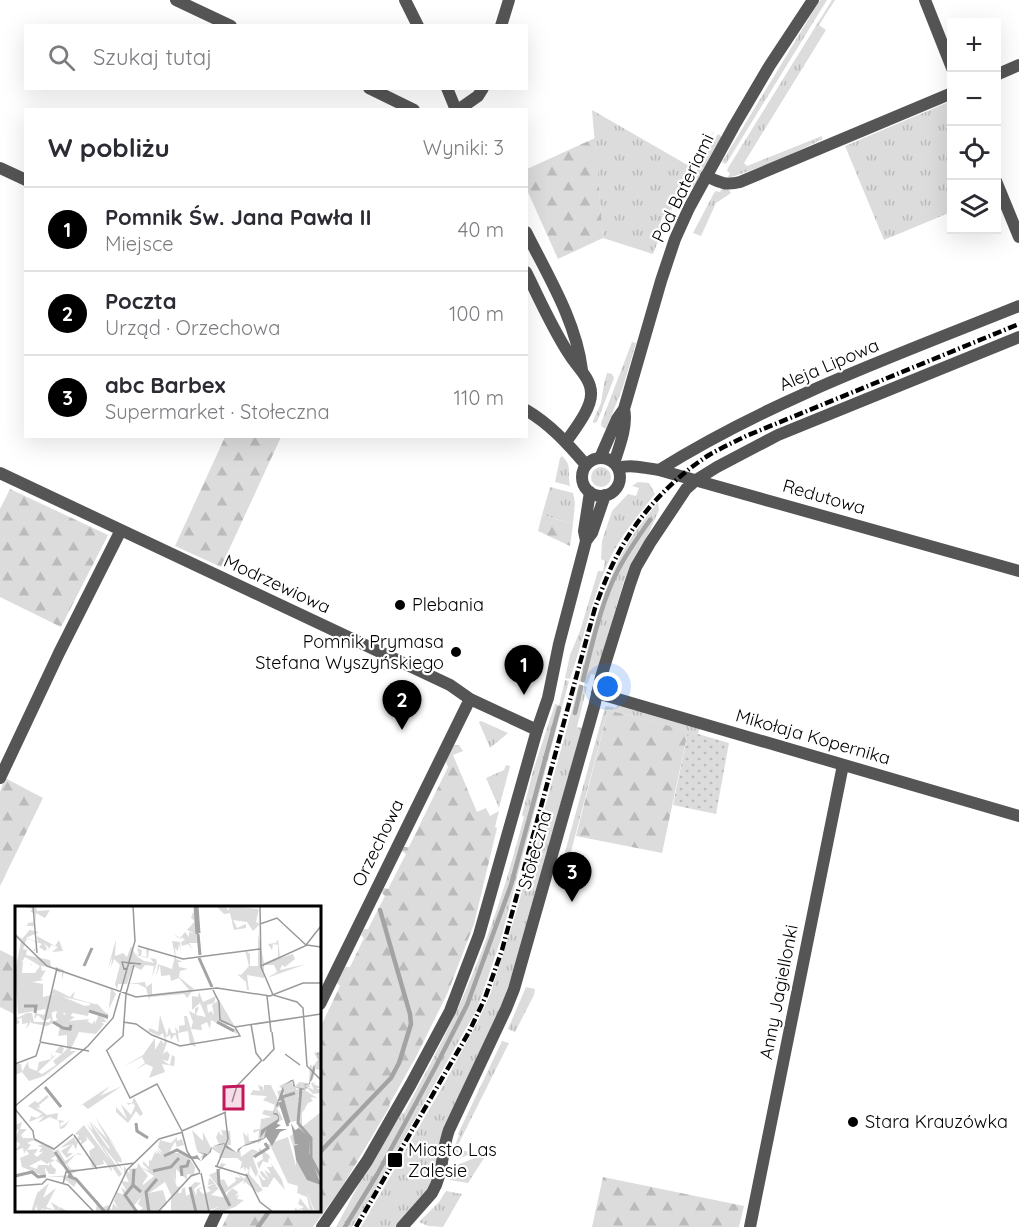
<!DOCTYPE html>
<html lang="pl">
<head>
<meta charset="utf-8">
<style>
  :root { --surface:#fff; --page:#f7f7f7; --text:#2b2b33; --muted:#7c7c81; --line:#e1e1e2; --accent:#000 }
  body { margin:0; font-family:Quicksand,sans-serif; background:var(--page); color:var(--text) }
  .controls { position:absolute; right:18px; top:18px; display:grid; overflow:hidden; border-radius:0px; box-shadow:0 6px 24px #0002 }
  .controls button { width:54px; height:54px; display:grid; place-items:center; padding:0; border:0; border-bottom:2px solid var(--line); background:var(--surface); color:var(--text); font:30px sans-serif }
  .you { position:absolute; left:608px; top:687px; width:21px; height:21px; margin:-15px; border:4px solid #fff; border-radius:50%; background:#1a73e8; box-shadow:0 0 0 9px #1a73e833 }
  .badge { display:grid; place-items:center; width:39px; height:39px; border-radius:50%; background:var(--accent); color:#fff; font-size:20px; font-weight:700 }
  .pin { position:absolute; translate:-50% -50px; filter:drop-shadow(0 2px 3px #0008) }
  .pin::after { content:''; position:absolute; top:32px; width:21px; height:18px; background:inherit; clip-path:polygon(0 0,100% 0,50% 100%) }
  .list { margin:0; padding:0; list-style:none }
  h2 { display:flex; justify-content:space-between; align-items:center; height:78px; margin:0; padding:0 24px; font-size:26px }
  h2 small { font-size:20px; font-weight:400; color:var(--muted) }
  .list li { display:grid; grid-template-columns:39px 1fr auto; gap:18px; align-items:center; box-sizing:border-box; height:84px; padding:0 24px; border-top:2px solid var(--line) }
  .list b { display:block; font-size:22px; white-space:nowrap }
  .list p { margin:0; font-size:20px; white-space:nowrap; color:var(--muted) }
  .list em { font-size:20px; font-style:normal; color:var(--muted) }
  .icon { flex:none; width:33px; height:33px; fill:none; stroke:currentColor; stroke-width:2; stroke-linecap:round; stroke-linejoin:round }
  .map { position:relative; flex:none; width:1019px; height:1227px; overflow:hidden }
  .search { position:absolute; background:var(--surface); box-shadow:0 6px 24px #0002; left:24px; top:24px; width:504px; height:66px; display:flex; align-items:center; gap:15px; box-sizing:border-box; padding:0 21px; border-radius:0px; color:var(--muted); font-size:22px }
  .panel { position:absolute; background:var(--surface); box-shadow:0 6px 24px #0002; left:24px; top:108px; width:504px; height:330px; border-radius:0px }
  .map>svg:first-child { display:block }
  .grass { fill:url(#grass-tufts) }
  .forest { fill:url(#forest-firs) }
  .park { fill:url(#park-dots) }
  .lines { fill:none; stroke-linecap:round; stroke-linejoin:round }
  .stream { stroke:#a3a3a3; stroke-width:4.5 }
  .minor { stroke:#555; stroke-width:12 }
  .tertiary { stroke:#555; stroke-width:12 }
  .rail { stroke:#000; stroke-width:4.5; stroke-dasharray:9 3 1.5 3; stroke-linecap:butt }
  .poi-dot { fill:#000; stroke:#fff; stroke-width:2 }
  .labels { text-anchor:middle; stroke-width:4.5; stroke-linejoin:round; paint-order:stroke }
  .street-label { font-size:18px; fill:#000; stroke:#fff }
  .poi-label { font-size:18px; fill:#000; stroke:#fff; text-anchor:start }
  .inset-river { fill:none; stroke:#a3a3a3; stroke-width:3 }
  .inset-road { fill:none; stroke:#999; stroke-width:1.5 }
  .view { fill:#c2185b; fill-opacity:0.15; stroke:#c2185b; stroke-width:3 }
  .inset-edge { fill:none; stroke:#000; stroke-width:3 }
</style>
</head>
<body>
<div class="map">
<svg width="1019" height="1227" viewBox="0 0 1019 1227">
  <defs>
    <pattern id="grass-tufts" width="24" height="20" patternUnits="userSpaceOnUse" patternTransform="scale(1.5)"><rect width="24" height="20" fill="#dcdcdc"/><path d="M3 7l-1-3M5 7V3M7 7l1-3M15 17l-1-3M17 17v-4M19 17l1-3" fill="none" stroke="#bbb"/></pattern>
    <pattern id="forest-firs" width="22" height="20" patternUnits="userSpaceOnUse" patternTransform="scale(1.5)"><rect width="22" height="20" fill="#dcdcdc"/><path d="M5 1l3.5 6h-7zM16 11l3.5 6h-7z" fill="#bbb"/></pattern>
    <pattern id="park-dots" width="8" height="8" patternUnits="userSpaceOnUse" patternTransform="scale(1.5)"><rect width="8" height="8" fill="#dcdcdc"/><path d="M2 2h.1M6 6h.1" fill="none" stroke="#bbb" stroke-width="1.8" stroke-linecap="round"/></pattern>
  </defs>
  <rect width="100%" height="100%" fill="#fff"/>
  <path class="grass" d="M 820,0 L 827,0 L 726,164 L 722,162 Z
    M 832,0 L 835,0 L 819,25 L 826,30 L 744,163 L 747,166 L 822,136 L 822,140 L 817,141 L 817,142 L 769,164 L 732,177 L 728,177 L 730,173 L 727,171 L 728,168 Z
    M 951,101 L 951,212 L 884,240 L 845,146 Z
    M 592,110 L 691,167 L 714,131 L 714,132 L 685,182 L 683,182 L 677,191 L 679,193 L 668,217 L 663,215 L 660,224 L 664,226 L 653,254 L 603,238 Z
    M 718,134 L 721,136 L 722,139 L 693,188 L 689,184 Z
    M 722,188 L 729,190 L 731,193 L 716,203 L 701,236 L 693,233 L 714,193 L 716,191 L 720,192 Z
    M 632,342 L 636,343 L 623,387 L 606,429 L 602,427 L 601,423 Z
    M 607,373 L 612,374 L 614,378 L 597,422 L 593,423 L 593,421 L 601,403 L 604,384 Z
    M 562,456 C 573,466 567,473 570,486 L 555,482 L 560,458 Z
    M591 477a10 10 0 1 1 20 0a10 10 0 1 1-20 0Z
    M 638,482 L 649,483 L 655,494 C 638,515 619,538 608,563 C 591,601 583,641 570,679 L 565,678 L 570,655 L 580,631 L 598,571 L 603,571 L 605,561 L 601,559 L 602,541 L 612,511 L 628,494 L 636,496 L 639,488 L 632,486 Z
    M 550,487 L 573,493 L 575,503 L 573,524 L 542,515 Z
    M 658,502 L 659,510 L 647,537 L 637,553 L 624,581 L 597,671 L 595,675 L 591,674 L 588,683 L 587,684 L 579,681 C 592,634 603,585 628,543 C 637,528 648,515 658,502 Z
    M 565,680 L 569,681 L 500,942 L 477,1009 L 368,1202 L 352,1227 L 336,1227 L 358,1186 L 402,1113 L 404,1113 C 428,1069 452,1024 471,978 C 493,926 510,871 524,817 L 522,815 L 533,771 L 555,704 L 559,705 Z
    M 579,684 L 587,687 L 577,727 L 582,728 L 515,967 L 501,1006 L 441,1136 L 436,1165 L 430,1187 L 395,1227 L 361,1227 L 444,1084 L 479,1019 L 490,995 L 516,913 Z
    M 618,703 L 700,726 L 698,734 L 608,710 L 566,871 L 560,870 L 605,707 L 607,706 L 616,708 Z
    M 481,721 L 508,733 L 490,748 L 479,722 Z
    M 506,765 L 510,766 L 499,808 L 486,778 L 504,770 Z
    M 526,987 L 535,989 L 534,995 L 515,1032 L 508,1029 Z
    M 502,1041 L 509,1043 L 456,1149 L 474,1153 L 460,1158 L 454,1157 L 455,1146 L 459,1135 L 458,1134 Z
    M 486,1153 L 486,1155 L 468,1183 L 450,1180 L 453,1167 Z
    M 446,1191 L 462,1194 L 443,1227 L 428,1226 L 419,1222 L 439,1202 Z"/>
  <path class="forest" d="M 595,138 L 603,238 L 558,259 L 527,190 L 527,169 Z
    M 225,437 L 281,437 L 221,567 L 175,546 Z
    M 10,489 L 108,535 L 61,627 L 0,597 L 0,509 Z
    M 542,515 L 573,524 L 570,546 L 538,531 Z
    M 608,710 L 688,731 L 662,853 L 576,836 Z
    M 455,745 L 459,745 L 463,751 L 453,755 L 477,812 L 486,808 L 490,816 L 499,811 L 495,827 L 497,828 L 474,924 L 448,992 L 417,1055 L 389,1105 L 390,1106 L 342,1187 L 313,1227 L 222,1227 L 230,1211 L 320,1210 L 320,1028 L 340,986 L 337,983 L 337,981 L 345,967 L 350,967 L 364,938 L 361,935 L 364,929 L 368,929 L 385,896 L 382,893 L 382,891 L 384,888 L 388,889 L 406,854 L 402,851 L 404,847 L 409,847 L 448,767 L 445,760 L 452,747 Z
    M 5,778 L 43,798 L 0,886 L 0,792 Z
    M 0,950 L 16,958 L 16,1015 L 0,1007 Z
    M 603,1177 L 744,1206 L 739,1227 L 592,1227 Z"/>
  <path class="park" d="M 688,731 L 729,743 L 716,814 L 673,805 Z"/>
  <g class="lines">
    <path class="stream" d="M 583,680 C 592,645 601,603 617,572 C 626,554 638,537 650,520
      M 575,713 L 581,687
      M 320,1152 L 391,1078 L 399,1063 L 411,1024 L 410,1014 L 380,910
      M 258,1227 L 270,1210
      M 345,1227 L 378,1173 L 435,1068 L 467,1005 L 511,885 L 559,708"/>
    <path class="minor" d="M 176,0 L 231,26
      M 405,0 L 418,26
      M 925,0 L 952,68
      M 501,26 L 509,0
      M 996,75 L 1019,65
      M 369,88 L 414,110
      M 447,88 L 456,110
      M 458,110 L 478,96 L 483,88
      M 0,168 L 26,180
      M 706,176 C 719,182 725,186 740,182 L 952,93
      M 996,181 L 1019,237
      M 526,232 C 548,276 576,321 582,370
      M 526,272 C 540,300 552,328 569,354 C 576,366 591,378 591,393 C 592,408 574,430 566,442
      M 526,410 C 550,424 568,444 586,465
      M 618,468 C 631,464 645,468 659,470 L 1019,571
      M 659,470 C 771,400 897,355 1019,306
      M 0,473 L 450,685 L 470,699 L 537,730
      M 597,693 L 1019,816
      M 0,778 L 59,653 L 121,530
      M 320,1004 L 470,699
      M 210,1227 L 218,1210
      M 402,1227 L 432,1193 C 444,1173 441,1152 449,1130 L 506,1009 L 514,989 L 594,707 L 601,677 L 630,584 L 636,567 L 650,543 L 686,489 L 696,480 L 717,467 L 778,435 L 1019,337
      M 750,1227 L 843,765"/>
    <path class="tertiary" d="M 600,458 L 617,419 L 624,409
      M582 477a19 19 0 1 1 38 0a19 19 0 1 1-38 0Z
      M 614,463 C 619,448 628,425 624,409 L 661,281 L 675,239 L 689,208 L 734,126 L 770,65 L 813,0
      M 586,541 L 584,531 L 590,492
      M 322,1227 L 367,1161 L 411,1084 L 450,1011 L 479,935 L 537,730 L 548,698 L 559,644 L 586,541 L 592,533 L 605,495"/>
    <path class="rail" d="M 356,1227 L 469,1032 L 485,998 L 502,950 L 595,608 C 602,589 609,570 619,552 C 639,514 673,478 709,455 C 721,448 734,442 746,436 L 1019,324"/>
  </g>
  <g class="poi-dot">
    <circle cx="400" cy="605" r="6"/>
    <circle cx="456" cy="652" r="6"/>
    <circle cx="853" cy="1122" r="6"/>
    <rect x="387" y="1152" width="16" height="16" rx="3"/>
  </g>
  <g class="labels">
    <g class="street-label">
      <text transform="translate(683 188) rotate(-64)" y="6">Pod Bateriami</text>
      <text transform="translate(829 365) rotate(-23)" y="6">Aleja Lipowa</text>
      <text transform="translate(824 497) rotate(16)" y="6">Redutowa</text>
      <text transform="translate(277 584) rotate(25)" y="6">Modrzewiowa</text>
      <text transform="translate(813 737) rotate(16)" y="6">Mikołaja Kopernika</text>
      <text transform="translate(378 843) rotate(-64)" y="6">Orzechowa</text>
      <text transform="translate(535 850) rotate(-74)" y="6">Stołeczna</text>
      <text transform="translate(779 992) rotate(-79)" y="6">Anny Jagiellonki</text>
    </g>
    <g class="poi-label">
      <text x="412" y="611">Plebania</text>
      <text x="444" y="648" text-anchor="end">Pomnik Prymasa<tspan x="444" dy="21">Stefana Wyszyńskiego</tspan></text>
      <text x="865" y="1128">Stara Krauzówka</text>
      <text x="408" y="1156">Miasto Las<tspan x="408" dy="21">Zalesie</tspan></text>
    </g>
  </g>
  <g transform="translate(15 906)">
    <rect width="306" height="306" fill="#fff"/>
    <path d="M 5,0 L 21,0 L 22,5 L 35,4 L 30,12 L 21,7 L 20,18 L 15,24 L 24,26 L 11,32 L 23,37 L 22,30 L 40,40 L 44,34 L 48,45 L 37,46 L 43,41 L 36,39 L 33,45 L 34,42 L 29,37 L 32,43 L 30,45 L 24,41 L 27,38 L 12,32 L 8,43 L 18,45 L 21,41 L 20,45 L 18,45 L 12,44 L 11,49 L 35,54 L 36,61 L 41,61 L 49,64 L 47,74 L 47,65 L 44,67 L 40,61 L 26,60 L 27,65 L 31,64 L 25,74 L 0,66 L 6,35 L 0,30 L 0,27 L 7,33 L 18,20 L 12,20 L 13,17 L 20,16 L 20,8 L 15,5 L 18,3 ZM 10,51 L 25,60 L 20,67 L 7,67 L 8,56 L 19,59 L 7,56 ZM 180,0 L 181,13 L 180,14 L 182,37 L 174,37 L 178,44 L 173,38 L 167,40 L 166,36 L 170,34 L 167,31 L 166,33 L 162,31 L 159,28 L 165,32 L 170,26 L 174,31 L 174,26 L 181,28 L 172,24 L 180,15 L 176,12 L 178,6 L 180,10 ZM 201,0 L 210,0 L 214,5 L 214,0 L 244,3 L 241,16 L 245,18 L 238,25 L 232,16 L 218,14 L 222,22 L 231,18 L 231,22 L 219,24 L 215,7 L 209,8 ZM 243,27 L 249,57 L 263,51 L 263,39 L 258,38 L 257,44 L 253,38 L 261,37 L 263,33 L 265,52 L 278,48 L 280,53 L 270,61 L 267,59 L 265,64 L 291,58 L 252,72 L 262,66 L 259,59 L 249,59 L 249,72 L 232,69 L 234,84 L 232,84 L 231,76 L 222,68 L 226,69 L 234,60 L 230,44 L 235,48 L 235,60 L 243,60 ZM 101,33 L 100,50 L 108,47 L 112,51 L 116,40 L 120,48 L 124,49 L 122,42 L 127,44 L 126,50 L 132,51 L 131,43 L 134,44 L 133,52 L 120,49 L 129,55 L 139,57 L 135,52 L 141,53 L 142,57 L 137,71 L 139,60 L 130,59 L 126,64 L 118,60 L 112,78 L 130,76 L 131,81 L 137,77 L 137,88 L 174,84 L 164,72 L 156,75 L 155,69 L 146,70 L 145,59 L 141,70 L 143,58 L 157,63 L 160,50 L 157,35 L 165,36 L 166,46 L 164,38 L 163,45 L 160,42 L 161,53 L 168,56 L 163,56 L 164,61 L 173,63 L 165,65 L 164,71 L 179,83 L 172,92 L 169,88 L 135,91 L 134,94 L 133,90 L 127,94 L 133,90 L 131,82 L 123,78 L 103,78 L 102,84 L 100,78 L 95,81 L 100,78 L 105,59 L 99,53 L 96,62 L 97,52 L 93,62 ZM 96,82 L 101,88 L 93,105 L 94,102 L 83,99 L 86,102 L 78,102 L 74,97 L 36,88 L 39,83 L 55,91 L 60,85 L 58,92 L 94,102 ZM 184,86 L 188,96 L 201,90 L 199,97 L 192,99 L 193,107 L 196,105 L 199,109 L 197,99 L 204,94 L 219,119 L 211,119 L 222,124 L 222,128 L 196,114 L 195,123 L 192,116 L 186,119 L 187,124 L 176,123 L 178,116 L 174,105 L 180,108 L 180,102 L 184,101 L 181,109 L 191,111 L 185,97 L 177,104 L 177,90 L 183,91 ZM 31,102 L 36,102 L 38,116 L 42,114 L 47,121 L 56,120 L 41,112 L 41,107 L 60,111 L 54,115 L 75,113 L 72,115 L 77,118 L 80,114 L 80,118 L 84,108 L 92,116 L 86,116 L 89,118 L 81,128 L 64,126 L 55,145 L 61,145 L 29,170 L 14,175 L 7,166 L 0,169 L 0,158 L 6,158 L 7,166 L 13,155 L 14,162 L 22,165 L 24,156 L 36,153 L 37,144 L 37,151 L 41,149 L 23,166 L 27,168 L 41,159 L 38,155 L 47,148 L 40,146 L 45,140 L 49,142 L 47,148 L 52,143 L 52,129 L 43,130 L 45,120 L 40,116 L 32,120 L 16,117 L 16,114 L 14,119 L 11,123 L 13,117 L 7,118 L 7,112 L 2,113 L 5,117 L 1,118 L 0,114 L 0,108 L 2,112 L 12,107 L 17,107 L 19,116 L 35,116 L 36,112 L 29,115 L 23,109 L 19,113 L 20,107 L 29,109 ZM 145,109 L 152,130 L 154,121 L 157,127 L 161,127 L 160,121 L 164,126 L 164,120 L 170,119 L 169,110 L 172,110 L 181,141 L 175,138 L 173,125 L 163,127 L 164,136 L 163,136 L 160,128 L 156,134 L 155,129 L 149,132 L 148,127 L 144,130 L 133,125 L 135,122 L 143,126 ZM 276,176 L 278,180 L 282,179 L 281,186 L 290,184 L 302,192 L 295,191 L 298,195 L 293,197 L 288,194 L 290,203 L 286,207 L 287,196 L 283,188 L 283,211 L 275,216 L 262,188 L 269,199 L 269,180 ZM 95,180 L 85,190 L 107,180 L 73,203 L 67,198 L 63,201 ZM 32,189 L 34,191 L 24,199 L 25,202 L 21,201 L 32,209 L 43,207 L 42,214 L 50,215 L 45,217 L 46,221 L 55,214 L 49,222 L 45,223 L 44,215 L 35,211 L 23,217 L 29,210 L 14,216 L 16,210 L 22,212 L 27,208 L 13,200 L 20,195 L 23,197 ZM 119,191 L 128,208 L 125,210 L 121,205 L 113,217 L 101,206 L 101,201 L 112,213 L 106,198 L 116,209 L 120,200 L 118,197 L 113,199 L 112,197 L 117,197 ZM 80,211 L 102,243 L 94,233 L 106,252 L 107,257 L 102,255 L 109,266 L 109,260 L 115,268 L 114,263 L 122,262 L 123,257 L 133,270 L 128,277 L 128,279 L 139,270 L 126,261 L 135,265 L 128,258 L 128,255 L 134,261 L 134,254 L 128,251 L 136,255 L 140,246 L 143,248 L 141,244 L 148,250 L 142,243 L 148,247 L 143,241 L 145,234 L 156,237 L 162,231 L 162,235 L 167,233 L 169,239 L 162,241 L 160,235 L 154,247 L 170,247 L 165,249 L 172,248 L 180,261 L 179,269 L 172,268 L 172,274 L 161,263 L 161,276 L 157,266 L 162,281 L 165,280 L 163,287 L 166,287 L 167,283 L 170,281 L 171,290 L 177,287 L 175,281 L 180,276 L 186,277 L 179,283 L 181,290 L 182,283 L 188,281 L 184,284 L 188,288 L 196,285 L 192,281 L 199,278 L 193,279 L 194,272 L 197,274 L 208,289 L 203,283 L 196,289 L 212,292 L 212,288 L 218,281 L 209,288 L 194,269 L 203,265 L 206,257 L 211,258 L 204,265 L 204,275 L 209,273 L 213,281 L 221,275 L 220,271 L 226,272 L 221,266 L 229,273 L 234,265 L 231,261 L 230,266 L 229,261 L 225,263 L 227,256 L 222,252 L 204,252 L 205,248 L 197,243 L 193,249 L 184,252 L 188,249 L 182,245 L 177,224 L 188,235 L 188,226 L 196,242 L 204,238 L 201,231 L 204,225 L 205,228 L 208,230 L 206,224 L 215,225 L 216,239 L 212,239 L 212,242 L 222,247 L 223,243 L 230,239 L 228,226 L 232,231 L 233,226 L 234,235 L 242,236 L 225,242 L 226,251 L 237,243 L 244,246 L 244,242 L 254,249 L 257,255 L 254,251 L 253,257 L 248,255 L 244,263 L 242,257 L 248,253 L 247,247 L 240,249 L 235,245 L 240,250 L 238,252 L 243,266 L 241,271 L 235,260 L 234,268 L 248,284 L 243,287 L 230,276 L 228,279 L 229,274 L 217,282 L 223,286 L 220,291 L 224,288 L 222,293 L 229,294 L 220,301 L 206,306 L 194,306 L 205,300 L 190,306 L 156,306 L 156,289 L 150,276 L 134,287 L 148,284 L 152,298 L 143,306 L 135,305 L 135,297 L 135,306 L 124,305 L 128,302 L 123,298 L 126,291 L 118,301 L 121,306 L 81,305 L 82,294 L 87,302 L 93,299 L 97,304 L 98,297 L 103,303 L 99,295 L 102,286 L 109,289 L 106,281 L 112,286 L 106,275 L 114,276 L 109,266 L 85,237 L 107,268 L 104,271 L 96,259 L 97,266 L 88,253 L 89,258 L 77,261 L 74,245 L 80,241 L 71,230 L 72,234 L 66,239 L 66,234 L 63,235 L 61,244 L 58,238 L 52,247 L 58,247 L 52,252 L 46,245 L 57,238 L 45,242 L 59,231 L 61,236 L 64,229 L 60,228 L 69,219 L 96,256 L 71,217 L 78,225 L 74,215 L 94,243 L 95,242 L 75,215 L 92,233 ZM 7,216 L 5,223 L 12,223 L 6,229 L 8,232 L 20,232 L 40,245 L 43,243 L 50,255 L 66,245 L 63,247 L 69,249 L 61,248 L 52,258 L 56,263 L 65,264 L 56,268 L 62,275 L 59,281 L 53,276 L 56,270 L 51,257 L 50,262 L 41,255 L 44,248 L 37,244 L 42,249 L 35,253 L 40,254 L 35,257 L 39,262 L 34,261 L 36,245 L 24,246 L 27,241 L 25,241 L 23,239 L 27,239 L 19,234 L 12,237 L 16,239 L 12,244 L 23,243 L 19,249 L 23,251 L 10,260 L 8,256 L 20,247 L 15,249 L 11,244 L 9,248 L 8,242 L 0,245 L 5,238 L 0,234 L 4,223 L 0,225 L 0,219 ZM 256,257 L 267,274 L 270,284 L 259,271 L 253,281 L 247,281 L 243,267 L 248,274 L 251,274 L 247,270 L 245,266 L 247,265 L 255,274 L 249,264 L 256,268 L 252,261 L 257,261 ZM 34,277 L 28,292 L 41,282 L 31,301 L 40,304 L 36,296 L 44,301 L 43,304 L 45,301 L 54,306 L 31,303 L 28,306 L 29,302 L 23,306 L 21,299 L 20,306 L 16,306 L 22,287 Z" fill="#dcdcdc" fill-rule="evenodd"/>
    <path d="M 0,66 L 29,74 L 17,76 L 28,78 L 28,91 L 41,88 L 70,100 L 82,98 L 91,107 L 97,107 L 93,107 L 93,114 L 74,106 L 73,110 L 57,107 L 54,116 L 49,106 L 47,115 L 50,113 L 56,119 L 48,124 L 40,116 L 45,110 L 41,105 L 36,107 L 36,102 L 3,108 ZM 150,131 L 152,136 L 148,148 L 152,145 L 155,149 L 153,155 L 147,154 L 155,159 L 157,149 L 160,151 L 159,160 L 147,158 L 150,166 L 134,172 L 138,161 L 131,158 L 120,164 L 130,157 L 127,151 L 108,161 L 128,149 L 140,132 L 140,144 L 146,134 L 149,138 ZM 306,145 L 306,164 L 300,163 L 298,173 L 294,179 L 295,181 L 293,181 L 299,184 L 296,177 L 301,176 L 298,178 L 306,181 L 301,183 L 306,183 L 306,187 L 298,188 L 292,182 L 280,187 L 286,195 L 298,189 L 287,207 L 287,221 L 306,206 L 306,270 L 289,225 L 283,222 L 284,214 L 277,216 L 272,209 L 277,203 L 283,211 L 285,196 L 279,186 L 284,182 L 280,182 L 276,176 L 269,180 L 268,190 L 277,186 L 267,191 L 268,200 L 262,185 L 268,184 L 264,180 L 279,173 L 280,181 L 284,176 L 294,177 L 295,158 L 298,161 L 303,154 L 299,147 ZM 243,179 L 248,181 L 249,186 L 249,179 L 256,179 L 270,209 L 265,201 L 262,202 L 268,213 L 250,225 L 254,225 L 243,238 L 244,224 L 239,227 L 238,224 L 245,223 L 246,213 L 257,211 L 247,208 L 249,204 L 258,205 L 260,199 L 248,194 L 252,190 L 235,189 L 238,184 L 245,185 ZM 273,231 L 281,260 L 281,255 L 306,280 L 306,306 L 300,306 L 291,284 L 299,306 L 287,306 L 287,303 L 279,306 L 281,301 L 282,304 L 289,301 L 283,298 L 285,292 L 295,305 L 292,291 L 282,287 L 283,280 L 273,277 L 256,241 L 248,240 ZM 31,243 L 36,245 L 36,255 L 32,258 L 26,254 L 14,260 L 22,263 L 23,259 L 32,259 L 41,263 L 40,268 L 34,268 L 30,261 L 31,271 L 55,269 L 60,273 L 56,271 L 53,276 L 47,271 L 31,271 L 7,261 L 5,252 L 17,247 L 21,252 Z" fill="#dcdcdc"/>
    <path d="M 291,220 L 306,255 L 306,280 L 293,288 L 275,230 Z" fill="#dcdcdc"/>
    <path d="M 302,147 L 304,147 L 306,151 L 303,147 L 304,155 L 303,156 L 299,158 L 300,164 L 297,173 L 296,175 L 295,175 L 295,178 L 289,179 L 292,182 L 291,183 L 289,184 L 280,181 L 278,180 L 278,176 L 277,175 L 268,180 L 269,185 L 266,194 L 263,196 L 264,198 L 263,200 L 260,201 L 259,207 L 262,207 L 264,210 L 264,214 L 262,218 L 266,219 L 260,223 L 272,223 L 265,226 L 257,240 L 251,231 L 249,233 L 242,236 L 233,239 L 228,240 L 222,247 L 211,242 L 209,238 L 205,239 L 197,240 L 196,246 L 186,255 L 179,251 L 182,249 L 186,255 L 189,248 L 182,246 L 193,248 L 197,240 L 209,237 L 222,247 L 223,243 L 229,239 L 238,236 L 234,236 L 249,232 L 251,224 L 245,232 L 246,224 L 263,213 L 263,210 L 258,208 L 259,205 L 268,180 L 276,174 L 278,174 L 279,176 L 280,181 L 291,183 L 289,179 L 290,178 L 294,178 L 299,158 L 304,155 ZM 276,217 L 280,224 L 284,222 L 295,232 L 294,247 L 306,279 L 292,274 L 281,254 L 279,240 L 284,238 L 280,238 Z" fill="#a3a3a3"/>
    <path class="inset-river" d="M 180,0 L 182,28M 182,0 L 184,27M 183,28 L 185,49M 184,52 L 197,81M 69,60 L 77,42M 9,100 L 21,100 L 20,107M 74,105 L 93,111M 38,116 L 48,122 L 55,123 L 56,119M 202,116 L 219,125M 30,181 L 46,201M 286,182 L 283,217 L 296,232 L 296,252 L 306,271M 265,196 L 273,220M 121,217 L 122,225 L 133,232M 274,217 L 267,191 L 280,187M 40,246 L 57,271M 149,250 L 162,244 L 177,252 L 183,251M 239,251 L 253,242 L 250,237M 119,263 L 118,279 L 126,286M 203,263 L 204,278 L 215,300M 138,265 L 156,261 L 164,252M 0,270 L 17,266 L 23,271 L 31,270M 53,270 L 61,273 L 90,306M 167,270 L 166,261 L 172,260 L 174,254M 118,279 L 110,289 L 122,306M 175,281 L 181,306M 134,306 L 131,286 L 142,273"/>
    <path class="inset-road" d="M 18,0 L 22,47M 245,0 L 246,61 L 258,89 L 282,96 L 288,102 L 292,160 L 306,174M 245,18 L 262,12 L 291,39M 0,29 L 32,60 L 121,91 L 202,82 L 255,90 L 288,77 L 306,77M 291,39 L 306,20M 123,40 L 168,53 L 245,43M 246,60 L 292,39 L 306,41M 113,62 L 109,63 L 107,56 L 126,58M 197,82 L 204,96 L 205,114 L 220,121M 111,88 L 119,59M 252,90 L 256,126M 108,116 L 121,118 L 137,129 L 165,140 L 225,130 L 220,121M 236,118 L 241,147 L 247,155M 220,121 L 306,108M 25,136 L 42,62M 25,136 L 74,145M 91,145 L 108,130 L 111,88M 92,145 L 115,192 L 142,178 L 167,225M 270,148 L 285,159M 248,155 L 259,143 L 257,126M 0,158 L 21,150 L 25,137M 217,196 L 222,180 L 247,154M 0,200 L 73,140 L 98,112 L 120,35 L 118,0M 0,203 L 18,225 L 19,232M 167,225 L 211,206M 167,226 L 172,245 L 185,266M 59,229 L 82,263M 19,233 L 39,243 L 58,228M 200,260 L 233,270M 202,260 L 213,233 L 210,207M 186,267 L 194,306M 231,268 L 245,296 L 258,306M 48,278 L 51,266 L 120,257M 0,280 L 27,278 L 32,273 L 53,279 L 79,306M 92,306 L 112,264 L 144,233 L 168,226M 143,306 L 176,270 L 185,267"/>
    <path class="view" d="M 228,180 L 228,203 L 209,203 L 209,181 Z"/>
    <rect width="306" height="306" class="inset-edge"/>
  </g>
</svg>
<div class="controls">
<button>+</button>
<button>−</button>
<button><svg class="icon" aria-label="locate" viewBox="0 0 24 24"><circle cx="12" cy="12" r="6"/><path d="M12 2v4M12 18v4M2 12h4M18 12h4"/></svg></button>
<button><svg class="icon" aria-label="layers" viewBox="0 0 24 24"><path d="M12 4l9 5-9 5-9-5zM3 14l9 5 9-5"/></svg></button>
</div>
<div class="you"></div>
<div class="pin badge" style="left:524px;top:695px">1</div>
<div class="pin badge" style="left:402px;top:730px">2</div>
<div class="pin badge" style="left:572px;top:902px">3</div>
<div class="search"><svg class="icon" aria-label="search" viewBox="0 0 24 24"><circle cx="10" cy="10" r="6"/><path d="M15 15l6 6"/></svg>Szukaj tutaj</div>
<section class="panel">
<h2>W pobliżu<small>Wyniki: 3</small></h2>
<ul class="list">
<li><span class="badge">1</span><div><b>Pomnik Św. Jana Pawła II</b><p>Miejsce</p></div><em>40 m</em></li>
<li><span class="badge">2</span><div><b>Poczta</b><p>Urząd · Orzechowa</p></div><em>100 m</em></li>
<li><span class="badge">3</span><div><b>abc Barbex</b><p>Supermarket · Stołeczna</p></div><em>110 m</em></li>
</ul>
</section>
</div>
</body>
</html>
